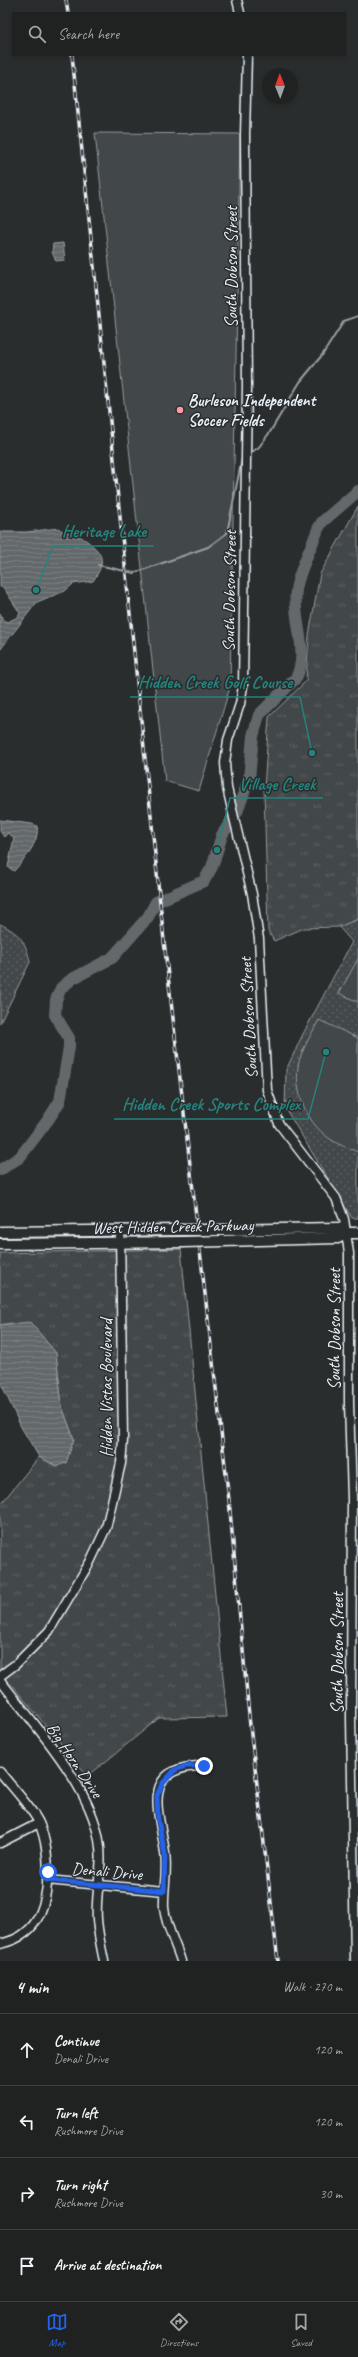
<!DOCTYPE html>
<html lang="en">
<head>
<meta charset="utf-8">
<style>
  :root { --surface:#202222; --page:#282a2a; --text:#f1f3f6; --muted:#a2a4a5; --line:#3d3f40; --accent:#2563eb }
  body { margin:0; font-family:Caveat,sans-serif; background:var(--page); color:var(--text) }
  .compass { position:absolute; left:262px; top:68px; width:36px; height:36px; border-radius:50%; background:var(--surface); box-shadow:0 2px 6px #0003; rotate:359deg }
  .stop { position:absolute; width:12px; height:12px; margin:-9px; border:3px solid #2563eb; border-radius:50%; background:#fff }
  .stop.end { background:#2563eb; border-color:#fff; box-shadow:0 1px 4px #0008 }
  .list { margin:0; padding:0; list-style:none }
  h2 { display:flex; justify-content:space-between; align-items:center; height:52px; margin:0; padding:0 16px; font-size:17px }
  h2 small { font-size:13px; font-weight:400; color:var(--muted) }
  .list li { display:grid; grid-template-columns:26px 1fr auto; gap:12px; align-items:center; box-sizing:border-box; height:72px; padding:0 16px; border-top:1px solid var(--line) }
  .list b { display:block; font-size:15px; white-space:nowrap }
  .list p { margin:0; font-size:13px; white-space:nowrap; color:var(--muted) }
  .list em { font-size:13px; font-style:normal; color:var(--muted) }
  .icon { flex:none; width:22px; height:22px; fill:none; stroke:currentColor; stroke-width:2; stroke-linecap:round; stroke-linejoin:round }
  .map { position:relative; flex:none; width:358px; height:1961px; overflow:hidden }
  .search { position:absolute; background:var(--surface); box-shadow:0 2px 6px #0003; left:12px; right:12px; top:12px; height:44px; display:flex; align-items:center; gap:10px; box-sizing:border-box; padding:0 14px; border-radius:0px; color:var(--muted); font-size:15px }
  .sheet { height:340px; background:var(--surface) }
  nav { display:flex; justify-content:space-around; align-items:center; box-sizing:border-box; height:56px; border-top:1px solid var(--line); background:var(--surface); font-size:11px; color:var(--muted) }
  nav a { display:grid; justify-items:center; gap:2px }
  nav .on { color:var(--accent) }
  .map>svg:first-child { display:block }
  .grass { fill:url(#grass-tufts); stroke:#959ca0 }
  .park { fill:url(#park-dots); stroke:#959ca0 }
  .garden { fill:#424648; stroke:#959ca0 }
  .water { fill:url(#water-rules); stroke:#989fa3 }
  .lines { fill:none; stroke-linecap:round; stroke-linejoin:round }
  .stream { stroke:#989fa3; stroke-width:2 }
  .river { stroke:#63686b; stroke-width:12 }
  .minor-casing { stroke:#e8f1f8; stroke-width:11 }
  .major-casing { stroke:#e8f1f8; stroke-width:13 }
  .minor { stroke:#2a2d2e; stroke-width:8 }
  .major { stroke:#2a2d2e; stroke-width:10 }
  .rail-casing { stroke:#e8f1f8; stroke-width:3.5 }
  .rail { stroke:#2a2d2e; stroke-width:2; stroke-dasharray:6; stroke-linecap:butt }
  .major-bridge-casing { stroke:#e8f1f8; stroke-width:13; stroke-linecap:butt }
  .major-bridge { stroke:#2a2d2e; stroke-width:10 }
  .route { stroke:#2563eb; stroke-width:5 }
  .poi-dot { fill:#ff9aa2; stroke:#2a2d2e; stroke-width:1.5 }
  .labels { text-anchor:middle; stroke-width:3; stroke-linejoin:round; paint-order:stroke }
  .street-label { font-size:17px; fill:#e8f1f8; stroke:#2a2d2e }
  .poi-label { font-size:17px; font-weight:bold; fill:#e8f1f8; stroke:#2a2d2e; text-anchor:start }
  .leader { fill:none; stroke:#25827c; stroke-width:1.5 }
  .callout-dot { fill:#25827c; stroke:#2a2d2e; stroke-width:1.5 }
  .callout-label { font-size:18px; text-anchor:middle; font-weight:bold; fill:#25827c; stroke:#2a2d2e; stroke-width:3; stroke-linejoin:round; paint-order:stroke }
</style>
</head>
<body>
<div class="map">
<svg width="358" height="1961" viewBox="0 0 358 1961">
  <defs>
    <pattern id="grass-tufts" width="24" height="20" patternUnits="userSpaceOnUse"><rect width="24" height="20" fill="#424648"/><path d="M3 7l-1-3M5 7V3M7 7l1-3M15 17l-1-3M17 17v-4M19 17l1-3" fill="none" stroke="#5d6163"/></pattern>
    <pattern id="park-dots" width="8" height="8" patternUnits="userSpaceOnUse"><rect width="8" height="8" fill="#424648"/><path d="M2 2h.1M6 6h.1" fill="none" stroke="#5d6163" stroke-width="1.8" stroke-linecap="round"/></pattern>
    <pattern id="water-rules" width="6" height="5" patternUnits="userSpaceOnUse"><rect width="6" height="5" fill="#63686b"/><path d="M0 2.5h6" fill="none" stroke="#797e81"/></pattern>
  </defs>
  <rect width="100%" height="100%" fill="#2a2d2e"/>
  <filter id="ink" filterUnits="userSpaceOnUse"><feTurbulence type="fractalNoise" baseFrequency=".025" numOctaves="2"/><feDisplacementMap in="SourceGraphic" scale="8" xChannelSelector="R" yChannelSelector="G"/><feConvolveMatrix kernelMatrix="1 2 1 2 8 2 1 2 1" color-interpolation-filters="sRGB"/></filter>
  <g filter="url(#ink)">
    <path class="grass" d="M 358,506 L 358,919 L 339,927 L 304,928 L 274,941 L 268,931 L 264,789 L 269,717 L 306,681 L 309,635 L 320,574 Z
      M 181,1249 L 227,1717 L 159,1718 L 88,1776 L 11,1684 L 0,1678 L 0,1505 L 39,1457 L 56,1466 L 74,1439 L 62,1407 L 56,1353 L 11,1323 L 0,1325 L 0,1253 Z"/>
    <path class="park" d="M 358,919 L 358,1218 L 352,1218 L 285,1108 L 286,1070 L 303,1034 L 352,942 L 339,927 Z
      M 0,924 C 19,933 26,941 30,962 L 0,1023 Z"/>
    <path class="garden" d="M 95,133 L 240,134 L 230,687 L 199,791 L 165,781 Z
      M 358,959 L 358,1002 L 339,993 Z
      M 319,1020 L 358,1038 L 358,1152 C 349,1148 338,1145 330,1139 C 305,1122 290,1085 301,1055 C 306,1043 313,1031 319,1020 Z"/>
    <path class="water" d="M 63,243 L 65,260 L 56,261 L 52,252 L 53,244 Z
      M 58,528 C 64,533 69,532 76,534 C 80,535 83,539 87,541 C 104,554 106,562 93,581 L 73,584 L 65,591 L 37,602 L 0,650 L 0,613 L 3,620 L 7,622 L 18,617 L 20,613 L 3,587 L 0,587 L 0,532 L 27,532 Z
      M 0,820 L 32,824 L 37,826 C 40,842 24,860 14,871 L 8,867 L 14,838 L 8,833 L 4,837 L 0,831 Z
      M 30,1322 L 56,1353 L 62,1407 L 74,1439 L 66,1463 L 57,1466 L 39,1457 L 21,1427 L 0,1381 L 0,1325 Z"/>
    <g class="lines">
      <path class="stream" d="M 252,452 L 259,447 L 270,432 L 300,382 L 323,354 L 344,321 L 358,316
        M 98,565 L 134,573 L 208,547 L 227,533 L 242,458"/>
      <path class="river" d="M 0,1170 L 20,1157 L 48,1120 L 60,1101 L 69,1047 L 69,1038 L 55,1015 L 56,1000 L 61,988 L 72,979 L 112,958 L 148,917 L 156,902 L 204,881 L 212,867 L 222,835 L 237,812 L 249,779 L 253,736 L 259,715 L 296,678 C 310,651 292,619 296,590 C 299,570 311,549 318,529 L 322,522 L 358,491"/>
      <g class="minor-casing">
        <path id="minor" d="M 237,0 L 240,13
          M 247,55 L 245,135 L 247,385 L 243,686 L 240,704 L 228,740 L 225,763 L 227,788 L 252,894 L 259,939 L 267,1090 L 279,1124 L 336,1198 L 344,1219 L 349,1253 L 349,1403 L 352,1498 L 351,1718 L 355,1961
          M 0,1676 L 16,1664 L 49,1631 L 90,1562 L 106,1528 L 121,1463 L 123,1440 L 120,1231
          M 0,1680 C 34,1725 90,1785 99,1840 C 104,1866 95,1892 97,1919 C 98,1933 101,1947 104,1961
          M 0,1772 C 11,1786 32,1808 39,1823 C 52,1852 53,1912 25,1933 C 18,1939 8,1942 0,1944
          M 0,1843 L 39,1823
          M 47,1880 L 164,1891
          M 181,1961 C 176,1944 166,1927 164,1908 C 163,1890 168,1871 165,1853 C 160,1812 138,1766 204,1766"/>
      </g>
      <g class="major-casing">
        <path id="major" d="M 225,1230 L 338,1228 L 346,1233
          M 0,1232 L 181,1230
          M 223,1241 L 338,1238 L 346,1233 L 358,1233
          M 0,1244 L 183,1242"/>
      </g>
      <use href="#minor" class="minor"/>
      <use href="#major" class="major"/>
      <g class="rail-casing">
        <path id="rail" d="M 66,0 L 68,13
          M 72,55 L 164,941 L 229,1500 L 250,1726 L 278,1961"/>
      </g>
      <use href="#rail" class="rail"/>
      <g class="major-bridge-casing">
        <path id="major-bridge" d="M 181,1230 L 225,1230
          M 183,1242 L 223,1241"/>
      </g>
      <use href="#major-bridge" class="major-bridge"/>
    </g>
  </g>
  <g class="lines" filter="url(#ink)">
    <path class="route" d="M 48,1872 L 47,1880 L 164,1891 L 165,1854 L 158,1820 L 157,1796 L 162,1784 L 175,1770 L 186,1766 L 204,1766"/>
  </g>
  <circle class="poi-dot" cx="180" cy="410" r="4"/>
  <g class="labels">
    <g class="street-label">
      <text transform="translate(231 267) rotate(-90)" y="6">South Dobson Street</text>
      <text transform="translate(229 591) rotate(-89)" y="6">South Dobson Street</text>
      <text transform="translate(248 1018) rotate(-93)" y="6">South Dobson Street</text>
      <text transform="translate(173 1226) rotate(-1)" y="6">West Hidden Creek Parkway</text>
      <text transform="translate(334 1329) rotate(-90)" y="6">South Dobson Street</text>
      <text transform="translate(106 1388) rotate(-90)" y="6">Hidden Vistas Boulevard</text>
      <text transform="translate(337 1653) rotate(-90)" y="6">South Dobson Street</text>
      <text transform="translate(75 1760) rotate(56)" y="6">Big Horn Drive</text>
      <text transform="translate(107 1871) rotate(5)" y="6">Denali Drive</text>
    </g>
    <g class="poi-label">
      <text x="188" y="406">Burleson Independent<tspan x="188" dy="20">Soccer Fields</tspan></text>
    </g>
  </g>
  <path class="leader" d="M36 590L53 546H154M312 753L300 697H130M217 850L230 798H323M326 1052L308 1119H114"/>
  <g class="callout-dot">
    <circle cx="36" cy="590" r="4"/>
    <circle cx="312" cy="753" r="4"/>
    <circle cx="217" cy="850" r="4"/>
    <circle cx="326" cy="1052" r="4"/>
  </g>
  <g class="callout-label">
    <text x="104" y="537">Heritage Lake</text>
    <text x="215" y="688">Hidden Creek Golf Course</text>
    <text x="277" y="790">Village Creek</text>
    <text x="211" y="1110">Hidden Creek Sports Complex</text>
  </g>
</svg>
<svg class="compass" viewBox="-18 -18 36 36"><path d="M0-13l5 13h-10z" fill="#e53935"/><path d="M0 13l5-13h-10z" fill="#a2a4a5"/></svg>
<div class="stop" style="left:48px;top:1872px"></div>
<div class="stop end" style="left:204px;top:1766px"></div>
<div class="search"><svg class="icon" aria-label="search" viewBox="0 0 24 24"><circle cx="10" cy="10" r="6"/><path d="M15 15l6 6"/></svg>Search here</div>
</div>
<section class="sheet">
<h2>4 min<small>Walk · 270 m</small></h2>
<ul class="list">
<li><svg class="icon" aria-label="ahead" viewBox="0 0 24 24"><path d="M12 20V5M6 11l6-6 6 6"/></svg><div><b>Continue</b><p>Denali Drive</p></div><em>120 m</em></li>
<li><svg class="icon" aria-label="left" viewBox="0 0 24 24"><path d="M17 20v-9H6M10 6l-5 5 5 5"/></svg><div><b>Turn left</b><p>Rushmore Drive</p></div><em>120 m</em></li>
<li><svg class="icon" aria-label="right" viewBox="0 0 24 24"><path d="M7 20v-9h11M14 6l5 5-5 5"/></svg><div><b>Turn right</b><p>Rushmore Drive</p></div><em>30 m</em></li>
<li><svg class="icon" aria-label="arrive" viewBox="0 0 24 24"><path d="M6 21V4h12l-3 4 3 4H6"/></svg><div><b>Arrive at destination</b></div></li>
</ul>
</section>
<nav>
<a class="on"><svg class="icon" aria-label="map" viewBox="0 0 24 24"><path d="M3 6l6-2 6 2 6-2v14l-6 2-6-2-6 2zM9 4v14M15 6v14"/></svg>Map</a>
<a><svg class="icon" aria-label="directions" viewBox="0 0 24 24"><path d="M12 3l9 9-9 9-9-9zM9 14v-3h6M13 9l2 2-2 2"/></svg>Directions</a>
<a><svg class="icon" aria-label="saved" viewBox="0 0 24 24"><path d="M7 4h10v16l-5-4-5 4z"/></svg>Saved</a>
</nav>
</body>
</html>
